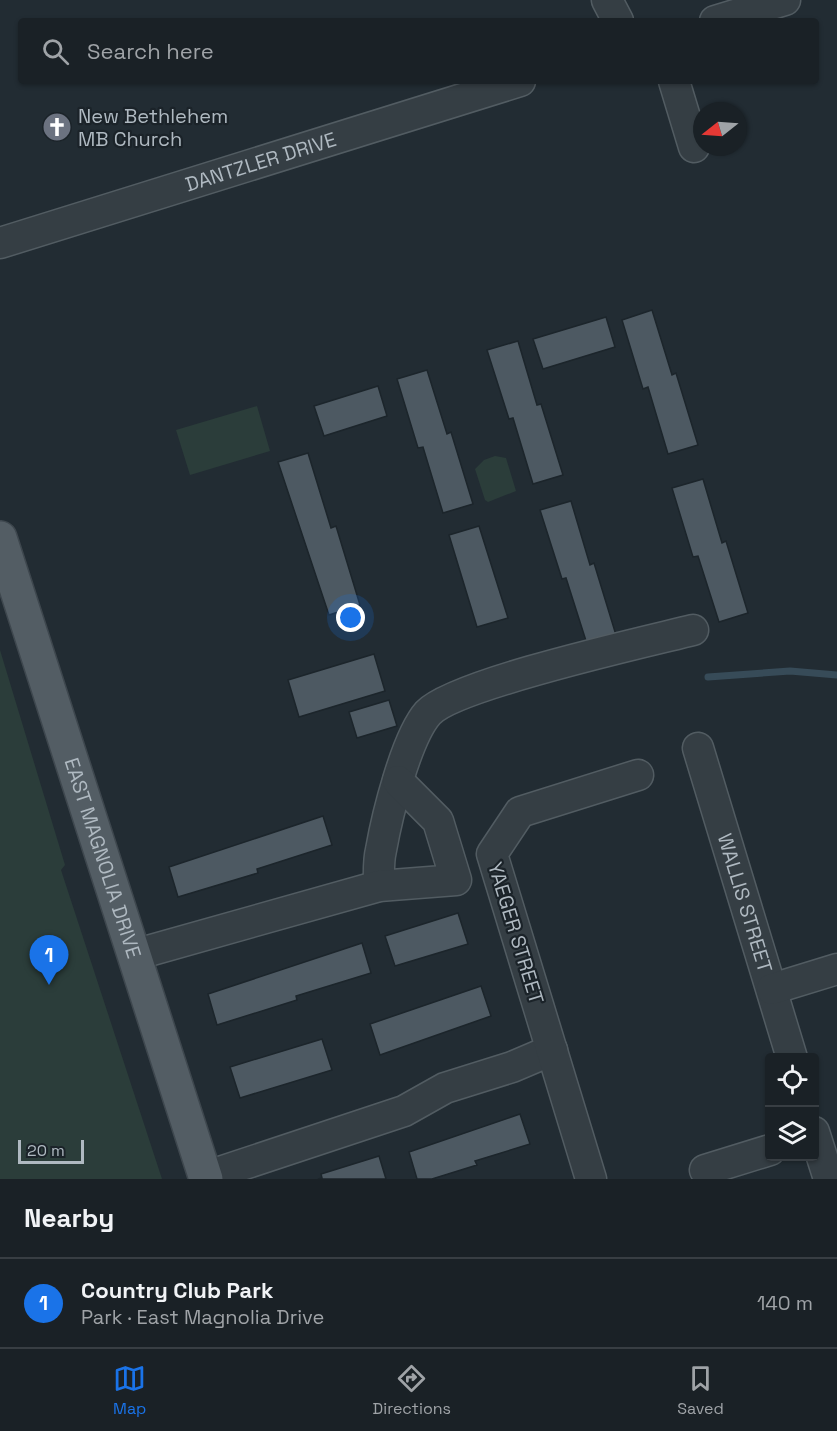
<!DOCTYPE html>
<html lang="en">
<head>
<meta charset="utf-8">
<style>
  :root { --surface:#1a2126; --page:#272e32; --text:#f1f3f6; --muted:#9fa3a7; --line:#383e43; --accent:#1a73e8 }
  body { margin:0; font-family:"Space Grotesk",sans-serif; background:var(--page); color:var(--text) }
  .controls { position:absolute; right:18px; bottom:18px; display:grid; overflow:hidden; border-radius:6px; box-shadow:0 2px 4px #0004 }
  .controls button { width:54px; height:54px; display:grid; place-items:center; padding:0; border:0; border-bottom:2px solid var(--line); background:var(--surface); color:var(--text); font:30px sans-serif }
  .compass { position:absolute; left:693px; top:102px; width:54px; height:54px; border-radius:50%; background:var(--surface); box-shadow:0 2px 4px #0004; rotate:253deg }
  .scale { position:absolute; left:18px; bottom:15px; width:66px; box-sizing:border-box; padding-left:6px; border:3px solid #afb9c1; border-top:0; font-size:16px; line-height:21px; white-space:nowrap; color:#afb9c1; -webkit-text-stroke:4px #1b2329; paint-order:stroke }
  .you { position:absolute; left:351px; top:618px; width:21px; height:21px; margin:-15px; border:4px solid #fff; border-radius:50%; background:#1a73e8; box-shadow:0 0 0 9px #1a73e833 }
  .badge { display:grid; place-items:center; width:39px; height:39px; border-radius:50%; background:var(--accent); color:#fff; font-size:20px; font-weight:700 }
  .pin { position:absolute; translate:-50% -50px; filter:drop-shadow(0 2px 3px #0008) }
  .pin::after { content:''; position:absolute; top:32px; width:21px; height:18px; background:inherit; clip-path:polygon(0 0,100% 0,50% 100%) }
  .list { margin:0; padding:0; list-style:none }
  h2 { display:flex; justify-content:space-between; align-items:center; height:78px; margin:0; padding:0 24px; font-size:26px }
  h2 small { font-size:20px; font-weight:400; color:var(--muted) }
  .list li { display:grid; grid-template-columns:39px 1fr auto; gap:18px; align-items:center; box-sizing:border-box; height:90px; padding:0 24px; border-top:2px solid var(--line) }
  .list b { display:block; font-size:22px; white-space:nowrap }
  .list p { margin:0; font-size:20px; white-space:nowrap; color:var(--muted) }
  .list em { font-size:20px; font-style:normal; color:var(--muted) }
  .icon { flex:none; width:33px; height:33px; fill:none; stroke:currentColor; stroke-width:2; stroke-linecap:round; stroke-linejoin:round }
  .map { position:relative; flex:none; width:837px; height:1179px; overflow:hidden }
  .search { position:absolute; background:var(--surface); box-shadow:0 2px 4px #0004; left:18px; right:18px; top:18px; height:66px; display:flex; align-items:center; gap:15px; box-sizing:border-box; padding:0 21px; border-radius:6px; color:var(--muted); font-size:22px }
  .sheet { height:168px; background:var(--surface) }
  nav { display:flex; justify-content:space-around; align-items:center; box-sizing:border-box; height:84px; border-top:2px solid var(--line); background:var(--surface); font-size:16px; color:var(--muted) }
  nav a { display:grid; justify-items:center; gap:3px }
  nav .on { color:var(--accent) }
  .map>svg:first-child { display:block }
  .green { fill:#2b3d3a }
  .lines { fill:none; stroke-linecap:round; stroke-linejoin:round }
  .stream { stroke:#374b58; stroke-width:7 }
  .building { fill:#4d5962; stroke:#1c252b; stroke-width:1.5 }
  .minor-casing { stroke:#525c62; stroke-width:33 }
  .major-casing { stroke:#3e474e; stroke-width:36 }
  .minor { stroke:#353e44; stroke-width:30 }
  .major { stroke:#535d64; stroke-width:33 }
  .labels { text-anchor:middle; stroke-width:4.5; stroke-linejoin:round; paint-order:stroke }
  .poi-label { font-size:20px; fill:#afb9c1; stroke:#1b2329; text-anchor:start }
  .street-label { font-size:20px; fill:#afb9c1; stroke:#1b2329 }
</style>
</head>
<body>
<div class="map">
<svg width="837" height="1179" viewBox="0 0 837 1179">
  <rect width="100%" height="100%" fill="#222c33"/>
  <path class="green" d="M 257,406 L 270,451 L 190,475 L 176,430 Z
    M 495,456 L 506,458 L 516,491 L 488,502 L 485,500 L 475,469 L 484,460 Z
    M 0,650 L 65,865 L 61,870 L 162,1179 L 0,1179 Z"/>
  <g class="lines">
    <path class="stream" d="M 708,677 L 790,671 L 837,675"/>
  </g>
  <path class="building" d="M 652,310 L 672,375 L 676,373 L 698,445 L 668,454 L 648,387 L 643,389 L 622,320 Z
    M 606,317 L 615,347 L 543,369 L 533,339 Z
    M 518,341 L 537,405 L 541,404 L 563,475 L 533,484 L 513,418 L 509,419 L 487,350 Z
    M 427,370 L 447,434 L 451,432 L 473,504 L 443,513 L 423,447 L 418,448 L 397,379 Z
    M 378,386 L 387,416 L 324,436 L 314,406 Z
    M 308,453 L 331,528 L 336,526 L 360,605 L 329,615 L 278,462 Z
    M 703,479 L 722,543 L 726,541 L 748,613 L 719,622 L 698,556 L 693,557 L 672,488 Z
    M 571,501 L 590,565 L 594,563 L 616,635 L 587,644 L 566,578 L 562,579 L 540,510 Z
    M 479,526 L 508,618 L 477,627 L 449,535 Z
    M 374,654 L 385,691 L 299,717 L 288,680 Z
    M 389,700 L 397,726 L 357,738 L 349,712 Z
    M 323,816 L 332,845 L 257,869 L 258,873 L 178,897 L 169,867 Z
    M 458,913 L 468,944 L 395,966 L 385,936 Z
    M 362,943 L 371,973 L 296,996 L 297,1000 L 217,1025 L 208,994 Z
    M 481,986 L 491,1016 L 380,1055 L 370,1024 Z
    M 322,1039 L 332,1070 L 240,1098 L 230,1067 Z
    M 520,1114 L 530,1144 L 475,1161 L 477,1165 L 432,1179 L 417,1179 L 409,1152 Z
    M 379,1156 L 386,1179 L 318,1179 L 322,1178 L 321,1174 Z"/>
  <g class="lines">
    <g class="minor-casing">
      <g id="minor">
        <path d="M 607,0 L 618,21"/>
        <path d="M 715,21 L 785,0"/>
        <path d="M 674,81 L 694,147"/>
        <path id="s1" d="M 0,243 L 520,81"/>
        <path id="s2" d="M 698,748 L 792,1058"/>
        <path d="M 379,886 C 379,875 378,862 381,850 C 387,816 406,738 428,713 C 455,684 645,642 693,630"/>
        <path d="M 134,955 L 379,886 L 456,880 L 438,821 L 398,781"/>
        <path d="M 772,989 L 837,969"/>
        <path d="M 814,1132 L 829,1179"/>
        <path d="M 705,1170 L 770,1150"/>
        <path d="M 205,1177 L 404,1111 L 445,1088 L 512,1067 L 552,1050"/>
        <path d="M 591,1179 L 492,854 L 520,812 L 638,775"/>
      </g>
    </g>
    <g class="major-casing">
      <g id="major">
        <path id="s3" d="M 0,538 L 206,1179"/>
      </g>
    </g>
    <use href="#minor" class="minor"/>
    <use href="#major" class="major"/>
  </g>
  <defs>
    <g id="church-disc" transform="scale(1.5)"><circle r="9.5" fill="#6b7280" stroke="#1b2329"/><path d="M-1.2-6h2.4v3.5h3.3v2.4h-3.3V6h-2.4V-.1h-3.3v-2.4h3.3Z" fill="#fff"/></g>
  </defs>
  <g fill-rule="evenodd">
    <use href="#church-disc" x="57" y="127"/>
  </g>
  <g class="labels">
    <g class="poi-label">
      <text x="78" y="123">New Bethlehem<tspan x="78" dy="23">MB Church</tspan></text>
    </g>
    <g class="street-label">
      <text dy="7" stroke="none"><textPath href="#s1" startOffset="273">DANTZLER DRIVE</textPath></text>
      <text dy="7" stroke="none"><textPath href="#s3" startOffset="336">EAST MAGNOLIA DRIVE</textPath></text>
      <text dy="7" stroke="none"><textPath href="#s2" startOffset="162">WALLIS STREET</textPath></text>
      <text transform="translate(516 933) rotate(73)" y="7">YAEGER STREET</text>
    </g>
  </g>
</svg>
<div class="controls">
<button><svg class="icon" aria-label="locate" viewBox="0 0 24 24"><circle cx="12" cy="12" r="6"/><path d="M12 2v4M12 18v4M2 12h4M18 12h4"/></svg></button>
<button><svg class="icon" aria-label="layers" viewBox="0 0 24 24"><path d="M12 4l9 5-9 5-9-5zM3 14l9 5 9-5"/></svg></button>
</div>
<svg class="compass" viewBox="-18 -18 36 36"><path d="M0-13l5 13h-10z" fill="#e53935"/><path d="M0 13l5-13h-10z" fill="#9fa3a7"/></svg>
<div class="scale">20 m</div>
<div class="you"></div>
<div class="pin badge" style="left:49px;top:985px">1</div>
<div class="search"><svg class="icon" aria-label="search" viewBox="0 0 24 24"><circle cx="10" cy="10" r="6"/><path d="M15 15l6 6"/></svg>Search here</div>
</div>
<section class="sheet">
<h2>Nearby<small></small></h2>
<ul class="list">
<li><span class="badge">1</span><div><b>Country Club Park</b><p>Park · East Magnolia Drive</p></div><em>140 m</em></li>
</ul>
</section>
<nav>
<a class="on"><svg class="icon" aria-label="map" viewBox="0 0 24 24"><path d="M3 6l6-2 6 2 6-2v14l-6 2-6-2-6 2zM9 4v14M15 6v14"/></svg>Map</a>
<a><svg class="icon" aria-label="directions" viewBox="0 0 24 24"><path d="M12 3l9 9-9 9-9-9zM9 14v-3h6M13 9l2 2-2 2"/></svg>Directions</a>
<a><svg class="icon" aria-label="saved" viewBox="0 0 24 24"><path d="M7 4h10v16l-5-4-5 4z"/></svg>Saved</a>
</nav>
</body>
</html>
